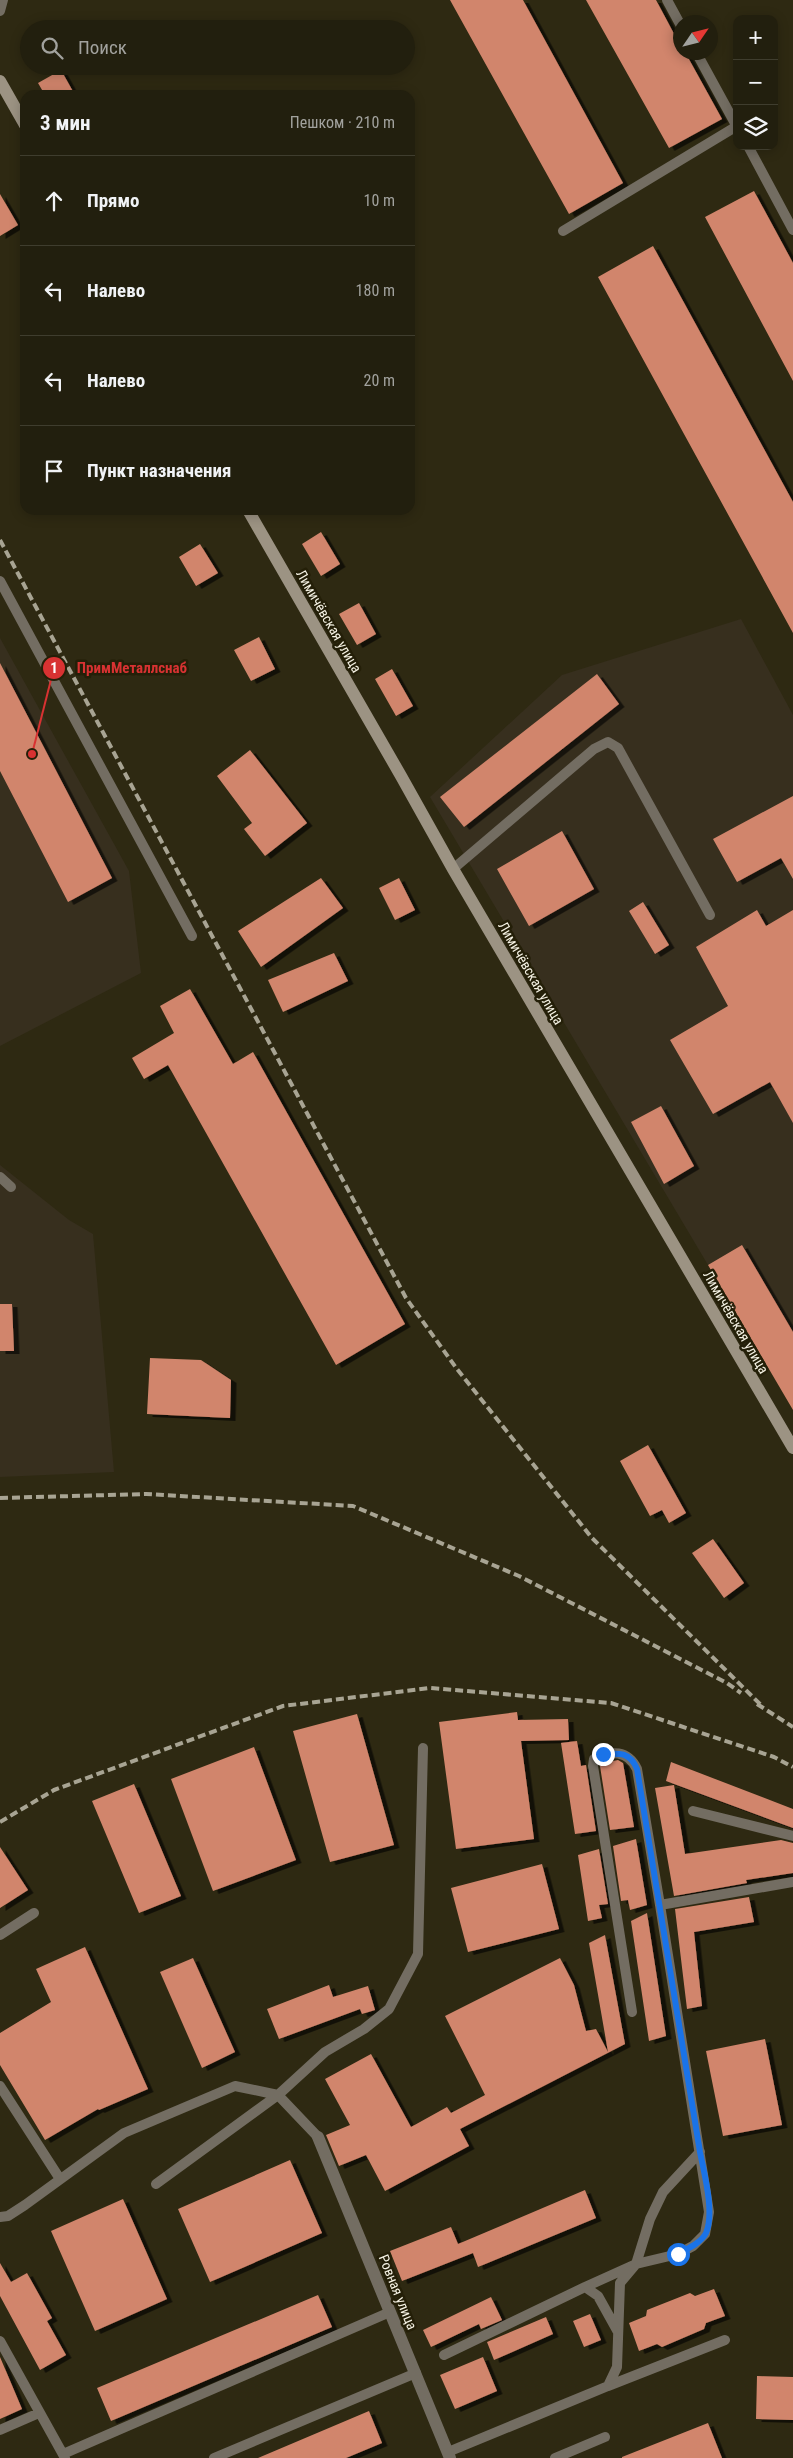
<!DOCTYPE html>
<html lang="ru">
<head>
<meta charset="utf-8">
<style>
  :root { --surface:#221f0e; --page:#2e2c1c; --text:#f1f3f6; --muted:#a2a29e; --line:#3f3d2e }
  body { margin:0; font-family:"Roboto Condensed",sans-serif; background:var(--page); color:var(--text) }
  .controls { position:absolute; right:15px; top:15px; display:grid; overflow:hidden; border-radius:10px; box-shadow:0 2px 12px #0003 }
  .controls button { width:45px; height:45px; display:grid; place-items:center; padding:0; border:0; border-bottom:1px solid var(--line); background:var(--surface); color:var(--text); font:25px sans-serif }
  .compass { position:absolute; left:673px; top:15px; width:45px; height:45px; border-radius:50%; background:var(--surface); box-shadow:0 2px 12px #0003; rotate:55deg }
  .stop { position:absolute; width:15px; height:15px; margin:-11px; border:4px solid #1a73e8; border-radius:50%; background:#fff }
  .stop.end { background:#1a73e8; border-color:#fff; box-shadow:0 1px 5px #0008 }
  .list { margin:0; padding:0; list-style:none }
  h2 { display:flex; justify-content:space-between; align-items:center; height:65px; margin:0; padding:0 20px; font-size:21px }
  h2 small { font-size:16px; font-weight:400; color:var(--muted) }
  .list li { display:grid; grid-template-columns:32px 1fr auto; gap:15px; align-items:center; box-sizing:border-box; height:90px; padding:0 20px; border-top:1px solid var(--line) }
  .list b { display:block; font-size:19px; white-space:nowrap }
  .list em { font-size:16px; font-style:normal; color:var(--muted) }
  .icon { flex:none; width:28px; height:28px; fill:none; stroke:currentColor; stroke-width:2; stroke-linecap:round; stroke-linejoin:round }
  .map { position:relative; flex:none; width:793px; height:2458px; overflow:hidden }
  .search { position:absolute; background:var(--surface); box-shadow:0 2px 12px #0003; left:20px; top:20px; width:395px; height:55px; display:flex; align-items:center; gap:12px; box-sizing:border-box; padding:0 18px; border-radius:28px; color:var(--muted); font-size:19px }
  .panel { position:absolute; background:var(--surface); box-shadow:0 2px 12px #0003; left:20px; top:90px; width:395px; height:425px; border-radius:15px }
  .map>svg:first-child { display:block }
  .industrial { fill:#372f1e }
  .building { fill:#d1856c; filter:url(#shadow) }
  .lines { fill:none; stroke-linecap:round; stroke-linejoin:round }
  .lane { stroke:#736d62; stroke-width:10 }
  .street { stroke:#736d62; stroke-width:12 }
  .secondary { stroke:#9c9383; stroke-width:12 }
  .rail { stroke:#a8a493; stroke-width:4; stroke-dasharray:8 4; stroke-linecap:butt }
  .route { stroke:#1a73e8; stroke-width:6 }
  .labels { text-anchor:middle; stroke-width:5; stroke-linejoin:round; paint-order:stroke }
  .street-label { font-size:14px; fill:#f7f4e6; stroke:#241f08 }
  .leader { fill:none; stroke:#d83232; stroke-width:2 }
  .callout-dot { fill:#d83232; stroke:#241f08; stroke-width:2 }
  .mark-label { font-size:15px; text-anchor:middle; font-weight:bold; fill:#fff }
  .callout-label { font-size:15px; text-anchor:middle; font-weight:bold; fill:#d83232; stroke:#241f08; stroke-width:5; stroke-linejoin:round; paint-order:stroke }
</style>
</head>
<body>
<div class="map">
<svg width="793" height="2458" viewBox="0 0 793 2458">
  <defs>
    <filter id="shadow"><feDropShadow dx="5.5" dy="3" stdDeviation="0" flood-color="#0009"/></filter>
  </defs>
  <rect width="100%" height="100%" fill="#2e2912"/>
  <path class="industrial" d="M 741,619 L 793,715 L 793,1408 L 430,797 L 562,675 Z
    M 0,638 L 129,871 L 141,973 L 0,1046 Z
    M 0,1165 L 69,1220 L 93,1234 L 114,1472 L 0,1477 Z"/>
  <path class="building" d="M 450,0 L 523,0 L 623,183 L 569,214 Z
    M 586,0 L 656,0 L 680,45 L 680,52 L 685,52 L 722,119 L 669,148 Z
    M 61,70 L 75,95 L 45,95 L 38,83 Z
    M 754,191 L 793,263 L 793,381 L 705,217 Z
    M 0,194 L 18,225 L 0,236 Z
    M 653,246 L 793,502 L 793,633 L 598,277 Z
    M 321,532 L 340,564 L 321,576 L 302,544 Z
    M 200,544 L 218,573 L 196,586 L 179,557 Z
    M 359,603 L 376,634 L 357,645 L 339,614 Z
    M 259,637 L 275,669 L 251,681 L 234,650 Z
    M 0,663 L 112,878 L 68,902 L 0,771 Z
    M 392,669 L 413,706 L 396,716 L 375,679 Z
    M 597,674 L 619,704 L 464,827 L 440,797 Z
    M 250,750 L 307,823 L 265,856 L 244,829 L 252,823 L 217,776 Z
    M 793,796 L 793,879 L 781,858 L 737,882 L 713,839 Z
    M 562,831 L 594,889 L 529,926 L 497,869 Z
    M 321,878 L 343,908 L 261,967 L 238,931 Z
    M 399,878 L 415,910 L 395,920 L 379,888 Z
    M 643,902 L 669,945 L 655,954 L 629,911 Z
    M 757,910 L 766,926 L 793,910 L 793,1123 L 770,1082 L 713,1114 L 670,1040 L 728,1006 L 696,947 Z
    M 334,953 L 348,981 L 283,1012 L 268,980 Z
    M 190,989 L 233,1064 L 253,1052 L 405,1324 L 336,1365 L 168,1065 L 144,1079 L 132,1058 L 174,1033 L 160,1006 Z
    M 661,1106 L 694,1166 L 664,1184 L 631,1122 Z
    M 742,1245 L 793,1332 L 793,1410 L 708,1265 Z
    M 0,1304 L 12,1304 L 14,1351 L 0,1351 Z
    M 150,1358 L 201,1360 L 231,1380 L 230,1418 L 147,1414 Z
    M 648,1445 L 686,1513 L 669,1523 L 662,1510 L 650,1516 L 620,1461 Z
    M 713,1539 L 744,1583 L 724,1598 L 692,1553 Z
    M 517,1712 L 518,1720 L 568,1719 L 569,1740 L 521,1741 L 534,1839 L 456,1849 L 439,1722 Z
    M 357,1714 L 394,1845 L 330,1862 L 293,1731 Z
    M 577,1741 L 581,1766 L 586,1765 L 596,1831 L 575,1834 L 561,1743 Z
    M 254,1747 L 296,1860 L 213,1891 L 171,1779 Z
    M 618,1760 L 623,1763 L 634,1827 L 610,1830 L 600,1766 L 602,1763 Z
    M 671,1762 L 793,1809 L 793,1828 L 666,1781 Z
    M 134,1784 L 181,1896 L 139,1913 L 92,1801 Z
    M 674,1785 L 685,1854 L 781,1840 L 793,1843 L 793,1873 L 746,1880 L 747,1883 L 674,1896 L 655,1788 Z
    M 636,1839 L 647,1905 L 630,1910 L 628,1900 L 621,1901 L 613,1846 Z
    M 0,1847 L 28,1890 L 0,1908 Z
    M 599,1849 L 608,1904 L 599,1905 L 602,1918 L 588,1921 L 578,1855 Z
    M 542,1864 L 559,1929 L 468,1952 L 451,1888 Z
    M 749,1897 L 754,1922 L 694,1932 L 702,2006 L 687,2009 L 675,1909 Z
    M 647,1913 L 666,2036 L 649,2041 L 631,1921 Z
    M 605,1935 L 625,2044 L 460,2129 L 469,2146 L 385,2191 L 366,2155 L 339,2166 L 326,2135 L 350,2125 L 325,2079 L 371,2054 L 411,2127 L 447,2107 L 451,2113 L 485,2095 L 445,2016 L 560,1958 L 574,1985 L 586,2031 L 596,2029 L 608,2052 L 589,1943 Z
    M 85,1947 L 148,2089 L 99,2110 L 98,2109 L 45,2140 L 0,2065 L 0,2033 L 51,2002 L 36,1969 Z
    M 193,1958 L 235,2052 L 202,2068 L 160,1972 Z
    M 329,1985 L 333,1997 L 368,1986 L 375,2010 L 362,2014 L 360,2009 L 279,2039 L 267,2009 Z
    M 765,2039 L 782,2125 L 723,2136 L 706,2051 Z
    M 290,2160 L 322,2233 L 210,2282 L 178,2209 Z
    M 585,2190 L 596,2218 L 478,2267 L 473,2253 L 402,2281 L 390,2251 L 451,2227 L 458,2244 Z
    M 123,2199 L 167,2299 L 95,2331 L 51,2231 Z
    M 0,2263 L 11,2282 L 27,2273 L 52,2318 L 47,2321 L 66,2355 L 40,2370 L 0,2296 Z
    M 714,2289 L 725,2316 L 706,2323 L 704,2329 L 662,2347 L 657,2344 L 639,2351 L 629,2323 L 646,2316 L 647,2310 L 690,2293 L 695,2296 Z
    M 318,2295 L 332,2327 L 111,2421 L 97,2388 Z
    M 491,2297 L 502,2320 L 481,2329 L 479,2324 L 431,2347 L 423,2330 Z
    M 590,2314 L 601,2340 L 584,2347 L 573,2321 Z
    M 546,2317 L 553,2334 L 494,2360 L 487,2342 Z
    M 0,2357 L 22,2409 L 0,2419 Z
    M 483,2357 L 497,2391 L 455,2409 L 440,2375 Z
    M 757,2376 L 793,2377 L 793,2420 L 756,2419 Z
    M 369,2411 L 382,2443 L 346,2458 L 258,2458 Z
    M 708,2423 L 722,2458 L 622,2458 L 622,2457 Z"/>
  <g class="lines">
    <path class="lane" d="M 667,0 L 680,24
      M 0,11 L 3,0
      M 696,52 L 736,125
      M 748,146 L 793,230
      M 563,231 L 737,126
      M 0,581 L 192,936
      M 453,869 L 594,749 L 608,742 L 618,748 L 710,915
      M 0,1177 L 11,1187
      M 693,1811 L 793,1836
      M 0,1935 L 34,1913
      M 632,2012 L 593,1766 L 594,1759 C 611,1750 628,1750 637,1769 L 660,1905
      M 0,2086 L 60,2179
      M 156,2184 L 278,2095 L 325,2052 L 364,2029 L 389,2009 L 418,1954 L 423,1748
      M 0,2217 L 8,2216 L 25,2205 L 124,2133 L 235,2086 L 278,2095 L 318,2137
      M 585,2287 L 636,2264 L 650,2219 L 663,2192 L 700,2152
      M 0,2341 L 65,2458
      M 444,2355 L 585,2287 L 598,2296 L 618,2332
      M 608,2386 L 725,2340
      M 0,2430 L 39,2413
      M 448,2452 L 608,2386 L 617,2367 L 620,2283 L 636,2264 L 678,2254 L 693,2246 L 705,2234 L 709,2212 L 660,1905 L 793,1882
      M 63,2454 L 390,2312
      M 214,2458 L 416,2373
      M 555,2458 L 605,2437"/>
    <path class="street" d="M 318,2137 L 450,2458"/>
    <path class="secondary" d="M 0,81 L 25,125
      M 248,510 L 401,776 L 453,869 L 793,1448"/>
    <path class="rail" d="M 0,540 L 406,1298 L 457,1369 L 592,1538 L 763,1707
      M 0,1498 L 146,1494 L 353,1506 L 519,1576 L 727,1683 L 741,1693
      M 757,1704 L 793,1727
      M 0,1822 L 54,1790 L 283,1706 L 430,1688 L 611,1703 L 774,1757 L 793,1767"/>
  </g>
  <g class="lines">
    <path class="route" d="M 603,1754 C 620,1753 630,1752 637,1769 L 700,2152 C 704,2173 715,2213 706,2233 C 701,2243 687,2249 678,2254"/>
  </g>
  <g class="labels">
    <g class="street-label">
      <text transform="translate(329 621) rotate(60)" y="5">Лимичёвская улица</text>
      <text transform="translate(531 973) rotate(60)" y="5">Лимичёвская улица</text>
      <text transform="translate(736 1322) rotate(60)" y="5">Лимичёвская улица</text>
      <text transform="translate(398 2292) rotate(68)" y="5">Ровная улица</text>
    </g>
  </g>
  <path class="leader" d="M32 754L54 668"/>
  <g class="callout-dot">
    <circle cx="32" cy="754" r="5"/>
    <circle cx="54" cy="668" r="12"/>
  </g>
  <g class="mark-label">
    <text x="54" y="673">1</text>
  </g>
  <g class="callout-label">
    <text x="132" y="673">ПримМеталлснаб</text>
  </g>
</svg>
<div class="controls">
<button>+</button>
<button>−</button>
<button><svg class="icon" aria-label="layers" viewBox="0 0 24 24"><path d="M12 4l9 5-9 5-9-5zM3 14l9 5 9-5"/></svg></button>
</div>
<svg class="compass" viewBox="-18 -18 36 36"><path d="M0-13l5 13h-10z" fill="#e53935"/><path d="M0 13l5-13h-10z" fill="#a2a29e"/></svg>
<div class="stop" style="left:678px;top:2254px"></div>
<div class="stop end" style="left:603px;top:1754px"></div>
<div class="search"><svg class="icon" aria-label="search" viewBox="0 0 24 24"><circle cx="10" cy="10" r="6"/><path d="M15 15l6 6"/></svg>Поиск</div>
<section class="panel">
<h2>3 мин<small>Пешком · 210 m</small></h2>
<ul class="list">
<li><svg class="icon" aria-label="ahead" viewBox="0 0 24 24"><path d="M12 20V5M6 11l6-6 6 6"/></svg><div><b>Прямо</b></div><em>10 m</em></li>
<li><svg class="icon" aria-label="left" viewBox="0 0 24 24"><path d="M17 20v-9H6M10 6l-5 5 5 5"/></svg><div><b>Налево</b></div><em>180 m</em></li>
<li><svg class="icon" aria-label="left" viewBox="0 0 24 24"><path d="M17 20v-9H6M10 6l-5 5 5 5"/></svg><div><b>Налево</b></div><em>20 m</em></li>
<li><svg class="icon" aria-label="arrive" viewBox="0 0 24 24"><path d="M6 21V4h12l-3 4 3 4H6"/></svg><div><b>Пункт назначения</b></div></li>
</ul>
</section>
</div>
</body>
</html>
